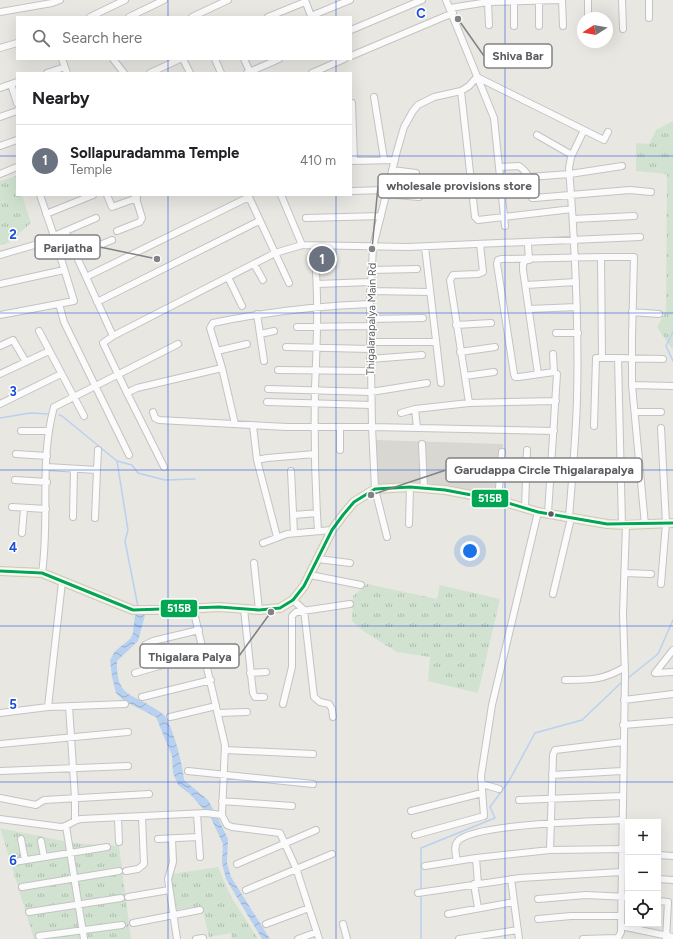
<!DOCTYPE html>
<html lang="en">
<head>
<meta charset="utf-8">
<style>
  :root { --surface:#fff; --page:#f2f2f2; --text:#202124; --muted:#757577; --line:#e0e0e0; --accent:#8b8c8d }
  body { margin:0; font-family:Figtree,sans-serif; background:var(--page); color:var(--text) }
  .controls { position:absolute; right:12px; bottom:12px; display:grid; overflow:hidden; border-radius:0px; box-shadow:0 4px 16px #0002 }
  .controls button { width:36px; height:36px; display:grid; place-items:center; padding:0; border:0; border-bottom:1px solid var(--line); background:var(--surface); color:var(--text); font:20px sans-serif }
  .compass { position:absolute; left:577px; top:12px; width:36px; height:36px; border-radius:50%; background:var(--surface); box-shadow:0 4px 16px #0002; rotate:259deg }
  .you { position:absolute; left:470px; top:551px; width:14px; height:14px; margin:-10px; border:3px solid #fff; border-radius:50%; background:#1a73e8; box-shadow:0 0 0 6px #1a73e833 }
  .badge { display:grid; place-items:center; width:26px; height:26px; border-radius:50%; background:var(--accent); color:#fff; font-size:13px; font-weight:700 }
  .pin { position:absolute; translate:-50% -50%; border:2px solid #fff; box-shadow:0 1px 4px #0006 }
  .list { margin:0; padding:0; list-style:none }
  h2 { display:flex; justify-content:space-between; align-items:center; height:52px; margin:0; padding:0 16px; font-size:17px }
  h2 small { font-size:13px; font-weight:400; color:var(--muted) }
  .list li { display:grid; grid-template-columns:26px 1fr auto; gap:12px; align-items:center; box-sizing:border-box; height:72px; padding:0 16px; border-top:1px solid var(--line) }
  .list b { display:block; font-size:15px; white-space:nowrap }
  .list p { margin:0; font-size:13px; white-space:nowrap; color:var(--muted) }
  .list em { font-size:13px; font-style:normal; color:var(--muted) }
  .icon { flex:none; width:22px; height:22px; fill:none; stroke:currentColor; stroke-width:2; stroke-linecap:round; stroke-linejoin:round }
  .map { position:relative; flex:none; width:673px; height:939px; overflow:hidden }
  .search { position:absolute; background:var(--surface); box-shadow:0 4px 16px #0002; left:16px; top:16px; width:336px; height:44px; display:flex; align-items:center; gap:10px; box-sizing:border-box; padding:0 14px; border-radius:0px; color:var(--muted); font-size:15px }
  .panel { position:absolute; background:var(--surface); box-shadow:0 4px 16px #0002; left:16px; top:72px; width:336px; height:124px; border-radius:0px }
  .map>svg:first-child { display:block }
  .industrial { fill:#d8d7d2 }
  .grass { fill:url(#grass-tufts) }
  .water { fill:url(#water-waves) }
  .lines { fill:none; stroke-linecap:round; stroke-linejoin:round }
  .stream { stroke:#b8d1f0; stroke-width:1.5 }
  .minor-casing { stroke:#c4c3c3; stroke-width:8 }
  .major-casing { stroke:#cec9b2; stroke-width:10 }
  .minor { stroke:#fcfbfb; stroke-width:6 }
  .major { stroke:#f0f0e6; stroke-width:8 }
  .bus-1-casing { stroke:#fff; stroke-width:6 }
  .bus-1 { stroke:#00a651; stroke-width:3 }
  .grid { fill:none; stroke:#1d4ed8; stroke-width:1; stroke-opacity:0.55 }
  .bus-dot { fill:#595b5f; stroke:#fff; stroke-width:1.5 }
  .labels { text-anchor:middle; stroke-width:3; stroke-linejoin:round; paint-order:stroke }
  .street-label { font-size:11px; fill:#595b5f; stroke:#fff }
  .grid-label { font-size:13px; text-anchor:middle; font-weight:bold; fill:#1d4ed8; stroke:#fff; stroke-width:3; stroke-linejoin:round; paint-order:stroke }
  .leader { fill:none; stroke:#818284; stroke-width:1.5 }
  .callout-dot { fill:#818284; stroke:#fff; stroke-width:1.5 }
  .callout { fill:#fff; stroke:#818284; stroke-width:1.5 }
  .callout-label { font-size:12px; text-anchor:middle; font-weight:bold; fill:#595b5f }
  .line-badge { stroke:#fff; stroke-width:1.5 }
  .badge-label { font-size:11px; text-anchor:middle; font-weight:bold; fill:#fff }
</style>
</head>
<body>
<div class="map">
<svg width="673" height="939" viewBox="0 0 673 939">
  <defs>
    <pattern id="grass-tufts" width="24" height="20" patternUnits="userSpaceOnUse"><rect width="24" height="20" fill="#d1e3d0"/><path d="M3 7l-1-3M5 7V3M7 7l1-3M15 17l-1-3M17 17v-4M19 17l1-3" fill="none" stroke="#adbbac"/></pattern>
    <pattern id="water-waves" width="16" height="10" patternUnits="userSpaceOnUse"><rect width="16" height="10" fill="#b8d1f0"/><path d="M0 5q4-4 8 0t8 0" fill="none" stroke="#99adc6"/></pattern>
  </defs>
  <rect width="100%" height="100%" fill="#e8e7e2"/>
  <path class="industrial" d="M 376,440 L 503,444 L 502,496 L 427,483 L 411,482 L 377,485 Z"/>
  <path class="grass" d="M 673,121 L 673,348 L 672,349 L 657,327 L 666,311 L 667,174 L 636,171 L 636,143 L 649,144 L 656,130 Z
    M 16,176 L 17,195 L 22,195 L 31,223 L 8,243 L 0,245 L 0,181 Z
    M 367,584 L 437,599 L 440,585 L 500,599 L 478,693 L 428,681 L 430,657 L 397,652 L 363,631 L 352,621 L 353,596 Z
    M 0,828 L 73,843 L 119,846 L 131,939 L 34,939 Z
    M 218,867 L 230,895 L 258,939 L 232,939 L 231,933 L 209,937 L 202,906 L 175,910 L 171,874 Z"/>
  <path class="water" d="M 135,614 L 145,615 L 138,641 L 117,661 C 116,697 131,693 154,708 C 157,710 161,712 164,715 C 174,730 182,762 184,780 L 208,800 L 214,811 L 206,812 L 190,794 L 178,785 L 173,773 L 172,756 L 156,717 L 124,701 L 116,693 L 112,677 L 110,660 L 115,651 L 130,639 L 133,633 Z
    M 210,816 L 217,816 L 228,839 L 227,863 L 231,877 L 270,939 L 262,939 L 226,879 L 222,863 L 223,844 Z"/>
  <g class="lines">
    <path class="stream" d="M 673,332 L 666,346 L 673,361
      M 59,415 L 62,416 L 117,461 L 132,465 L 138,473 L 165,480 L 195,479
      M 0,418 L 30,413 L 49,414
      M 117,461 L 128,530 L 125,541 L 138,607
      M 628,678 L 658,654 L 673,620
      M 421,891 L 421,848 L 495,818 L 490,807 L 509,781 L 535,733 L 582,720 L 623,681
      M 421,894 L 421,939"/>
    <g class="minor-casing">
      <path id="minor" d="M 305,0 L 311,16 L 350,0
        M 446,0 L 494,118 L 505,226
        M 562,0 L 563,26
        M 588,0 L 588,18
        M 622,0 L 623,29
        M 488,2 L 489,25
        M 450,8 L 488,2 L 561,0
        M 0,12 L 52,3 L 60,0
        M 90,17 L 125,0
        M 129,17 L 164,0
        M 192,17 L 228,0
        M 268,17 L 305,2
        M 649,18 L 649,0
        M 514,26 L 514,1
        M 539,26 L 539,1
        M 351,30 L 422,0
        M 0,48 L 17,43
        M 351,56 L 453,13
        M 62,59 L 67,73
        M 113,59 L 124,73
        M 183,59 L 190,73
        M 215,59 L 221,73
        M 244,59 L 250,72
        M 47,73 L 65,67
        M 150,73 L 180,59
        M 247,73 L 279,59
        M 312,73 L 344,59
        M 477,77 L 604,140 L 608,132
        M 11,84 L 17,103
        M 0,88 L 17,82
        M 461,91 L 475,217 L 478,220 L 572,209
        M 374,97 L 384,159
        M 352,103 L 354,161
        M 0,117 L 17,111
        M 537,135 L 572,155
        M 0,146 L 17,140
        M 351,161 L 395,160
        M 500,167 L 519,166 C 533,176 527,183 532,198 L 534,198 L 630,190 L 651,192
        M 392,170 L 416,173
        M 0,174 L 17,167
        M 529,177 L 570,174 L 622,166
        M 351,191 L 386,190
        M 501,191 L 530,190
        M 385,194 L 419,197
        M 40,195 L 54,236 L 96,218
        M 107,195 L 112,207 L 137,198
        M 281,195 L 302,245
        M 46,214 L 93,195
        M 306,218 L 381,216
        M 573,219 L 634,216
        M 65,231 L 113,336 L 103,343 L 127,393 L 137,388 L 222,368 L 235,424
        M 117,231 L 140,222 L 142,218 L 135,195
        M 480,244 L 483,272 L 478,274 L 453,275 L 450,280 L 469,403 L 556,401
        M 528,245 L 529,260
        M 314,246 C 319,294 317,341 315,388 C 314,436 315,484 318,531
        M 425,247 L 441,383
        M 0,255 L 55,239
        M 76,255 L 112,240
        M 526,260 L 523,264 L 523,270 L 538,374
        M 254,264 L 263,280
        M 371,270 L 417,269
        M 86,277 L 249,197 L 289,283
        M 228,277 L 242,306
        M 0,284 L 64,270
        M 317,284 L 370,282
        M 526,285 L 576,282
        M 370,291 L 430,292
        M 97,302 L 259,221
        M 59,304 L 64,322 L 129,455
        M 529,309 L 577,307
        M 632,312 L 659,314
        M 257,314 L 264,361
        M 0,315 L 74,301 L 54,236
        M 370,319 L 423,318
        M 456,325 L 491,323
        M 297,327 L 370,326
        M 39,331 L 84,416
        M 556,333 L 578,333
        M 260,334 L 274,331
        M 113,336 L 275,253 L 302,245 L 408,247 L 640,237
        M 370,342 L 436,342
        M 0,346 L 13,340 L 26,362
        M 286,347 L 371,349
        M 217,351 L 247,344
        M 460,352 L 495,347
        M 553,354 L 554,372
        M 618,358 L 663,359
        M 370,359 L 422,355
        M 222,368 L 210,328 L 213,323 C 265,312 316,306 370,304
        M 278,370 L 370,371
        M 0,374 L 49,351
        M 465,376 L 494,372
        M 632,385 L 673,386
        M 268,389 L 371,392 L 427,383
        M 127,393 L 164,467
        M 267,402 L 371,405
        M 0,404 L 61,374
        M 153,412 L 155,418 L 159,420 L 287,427 L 372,427 L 554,431
        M 635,412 L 661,412
        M 401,413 L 415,409
        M 253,426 L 257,460 L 277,537
        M 594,426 L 596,358 L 602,358
        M 340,427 L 340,450
        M 417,428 L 415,409 L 469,403
        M 21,431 L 49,431
        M 422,444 L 424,488
        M 16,454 L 47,456
        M 257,460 L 267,458 L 315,454
        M 47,467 L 97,470 L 98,450
        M 291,471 L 294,533
        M 15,480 L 47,482
        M 498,500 L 502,452
        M 12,507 L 46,509
        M 525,508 L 527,450
        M 548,513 L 557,374 L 554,372 L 519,377 L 515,377 L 514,374 L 497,264 L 498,260 L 502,259 L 601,257
        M 294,515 L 317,513
        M 73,517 L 74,469
        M 95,518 L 97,470
        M 569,518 C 572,478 576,438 577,399 C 579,322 575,245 569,168 L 571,157 L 584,130
        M 409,524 L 410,487
        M 622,525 L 618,358 L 602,358 L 601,257 L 634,257 L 632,337 L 632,385 L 645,525
        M 22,533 L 24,508
        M 387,537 L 375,489 L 372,427 L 370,304 L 373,247 L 397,151 L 404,127 L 413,111 L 418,105 L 434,97 L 461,91 L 469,86 L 477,77
        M 263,543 L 287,534 L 332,530
        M 318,559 L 350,563
        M 254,563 L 259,610
        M 42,573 C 50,518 39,461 54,407 L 178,344
        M 625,573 L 651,574
        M 310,575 L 361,585
        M 661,584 L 666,523 L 661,428
        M 553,594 L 571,518
        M 293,600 L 304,610 L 314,697 L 320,702 L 329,704 L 332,709 L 333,717
        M 193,608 L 225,745 L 222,815 L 227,825 L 232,827 L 280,833 L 296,868 L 319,939
        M 244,609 L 253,693 L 255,697 L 264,697
        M 673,650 L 655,673 L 673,672
        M 148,669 L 143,650 L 145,645 L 153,641 L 199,630
        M 135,673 L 204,653
        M 250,673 L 266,672
        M 565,680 C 590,680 604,680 625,667
        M 142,697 L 211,680
        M 624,700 L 673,694
        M 283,704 L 292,667 L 292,616 L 296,612 L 350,604
        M 69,706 L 75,798 L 75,820
        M 48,707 L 125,704
        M 0,713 L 48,707 L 62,582
        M 218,713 L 247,712
        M 170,717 L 216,706
        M 623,725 L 673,721
        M 0,744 L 128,732
        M 225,750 L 313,754
        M 0,771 L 128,766
        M 188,771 L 313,784
        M 552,775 L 622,771
        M 482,784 L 499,789
        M 0,798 L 36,805 L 44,800 L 149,794
        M 519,800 L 622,796
        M 222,801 L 292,806
        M 411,811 L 482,793
        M 197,814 L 200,857
        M 118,818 L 119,842
        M 0,819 L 61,827 C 69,826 73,820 81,819 L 206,813 L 222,815
        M 66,826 L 84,939
        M 415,835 L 484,816 L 481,776 L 492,705 L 538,512
        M 21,839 L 25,860
        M 158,839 L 198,837
        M 172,839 L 173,862 L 168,879 L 177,939
        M 41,841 L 44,857
        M 550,850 L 628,849
        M 658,855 L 673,856
        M 476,858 L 478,884
        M 457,861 C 456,855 453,846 458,841 C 475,823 593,822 622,820
        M 14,862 L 107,847
        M 237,864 L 316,830
        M 425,866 L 476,858 L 550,850 L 553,755 L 555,750 L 623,742
        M 126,871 L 138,869 L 144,864 L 142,817
        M 511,879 L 519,939
        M 658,879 L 673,880
        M 474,884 L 478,908
        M 22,887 L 119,871
        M 246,890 L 332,854
        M 418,893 L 520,878 L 621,872
        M 128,897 L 169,890
        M 538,899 L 586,895 L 628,897
        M 658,901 L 668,902 L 666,939
        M 29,912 L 121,898
        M 448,914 L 514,902
        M 538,919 L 571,916 L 621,916
        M 133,923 L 200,910
        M 266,924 L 309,908
        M 343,924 L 347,939
        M 621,926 L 673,937
        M 39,936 L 122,925
        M 196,939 L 203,938
        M 298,939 L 317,932
        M 459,939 L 518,930
        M 583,939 L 618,938 L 621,932 L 625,674 L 623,614 L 626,525"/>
    </g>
    <g class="major-casing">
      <path id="major" d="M 0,571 L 42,573 L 133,610 L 171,610 L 219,607 L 259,610 L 280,608 L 293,600 L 304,586 L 332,530 L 343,515 L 354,502 L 375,489 L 410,487 L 445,490 L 498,500 L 538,512 L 607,524 L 626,525 L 673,523"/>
    </g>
    <use href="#minor" class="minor"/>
    <use href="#major" class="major"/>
    <g class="bus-1-casing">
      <path id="bus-1" d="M 0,571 L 42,573 L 133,610 L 219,607 L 259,610 L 280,608 L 293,600 L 304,586 L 332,530 L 343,515 L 354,502 L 375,489 L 410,487 L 445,490 L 498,500 L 538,512 L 607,524 L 673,523"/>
    </g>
    <use href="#bus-1" class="bus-1"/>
  </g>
  <path class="grid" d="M 168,0 L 168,17M 336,0 L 336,17M 505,0 L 505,939M 168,59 L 168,73M 336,59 L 336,73M 0,156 L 17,156M 351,156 L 673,156M 168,195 L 168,939M 336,195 L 336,939M 0,313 L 673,313M 0,470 L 673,470M 0,626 L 673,626M 0,782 L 673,782"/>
  <circle class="bus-dot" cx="551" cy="514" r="3.5"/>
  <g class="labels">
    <g class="street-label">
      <text transform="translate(371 319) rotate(-89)" y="4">Thigalarapalya Main Rd</text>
    </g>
  </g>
  <g class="grid-label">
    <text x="421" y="18">C</text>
    <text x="13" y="239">2</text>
    <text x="13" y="396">3</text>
    <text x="13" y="552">4</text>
    <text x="13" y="709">5</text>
    <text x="13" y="865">6</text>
  </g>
  <path class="leader" d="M458 19L484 56M372 249L378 186M157 259L100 247M371 495L446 470M271 612L239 656"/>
  <g class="callout-dot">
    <circle cx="458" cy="19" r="4"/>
    <circle cx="372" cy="249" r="4"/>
    <circle cx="157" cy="259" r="4"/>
    <circle cx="371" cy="495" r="4"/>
    <circle cx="271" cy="612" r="4"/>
  </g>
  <g class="callout">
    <rect x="484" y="44" width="68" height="24" rx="4"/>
    <rect x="378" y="174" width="161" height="24" rx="4"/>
    <rect x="35" y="235" width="65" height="24" rx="4"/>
    <rect x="446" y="458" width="196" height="24" rx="4"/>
    <rect x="140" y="644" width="99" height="24" rx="4"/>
  </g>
  <g class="callout-label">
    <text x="518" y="60">Shiva Bar</text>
    <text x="459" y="190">wholesale provisions store</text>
    <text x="68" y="252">Parijatha</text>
    <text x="544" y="474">Garudappa Circle Thigalarapalya</text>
    <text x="190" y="661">Thigalara Palya</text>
  </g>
  <g class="line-badge">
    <rect x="471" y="489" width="38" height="19" rx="4" fill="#00a651"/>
    <rect x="160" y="599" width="38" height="19" rx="4" fill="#00a651"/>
  </g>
  <g class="badge-label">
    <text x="490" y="502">515B</text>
    <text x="179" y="612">515B</text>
  </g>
</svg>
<div class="controls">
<button>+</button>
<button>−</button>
<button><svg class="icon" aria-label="locate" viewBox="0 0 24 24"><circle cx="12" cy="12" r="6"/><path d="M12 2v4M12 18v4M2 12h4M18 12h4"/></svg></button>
</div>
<svg class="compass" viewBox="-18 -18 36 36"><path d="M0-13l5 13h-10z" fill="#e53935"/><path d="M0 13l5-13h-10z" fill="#757577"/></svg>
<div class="you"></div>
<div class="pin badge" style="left:322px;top:259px;background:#6b7280">1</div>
<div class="search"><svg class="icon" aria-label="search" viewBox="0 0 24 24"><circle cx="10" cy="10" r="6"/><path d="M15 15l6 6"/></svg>Search here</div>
<section class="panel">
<h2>Nearby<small></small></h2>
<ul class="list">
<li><span class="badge" style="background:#6b7280">1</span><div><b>Sollapuradamma Temple</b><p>Temple</p></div><em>410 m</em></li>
</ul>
</section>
</div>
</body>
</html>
